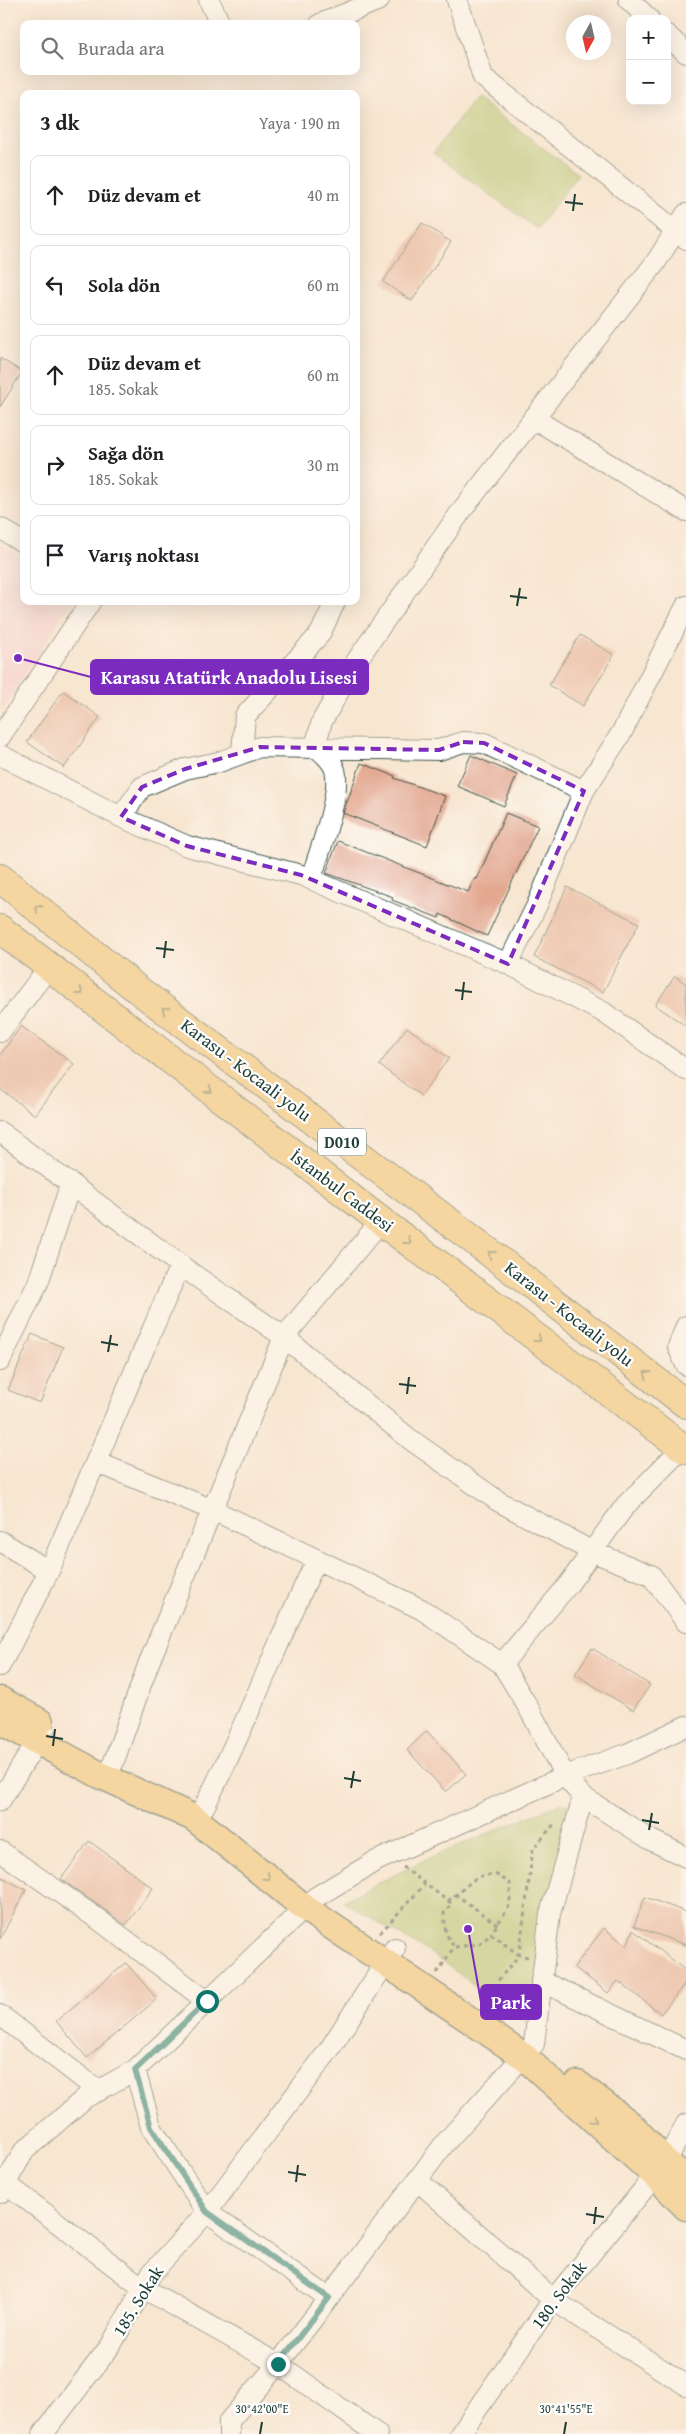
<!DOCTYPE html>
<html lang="tr">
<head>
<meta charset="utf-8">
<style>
  :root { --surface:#fff; --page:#f2f2f2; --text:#202124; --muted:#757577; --line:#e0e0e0 }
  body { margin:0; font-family:"Gentium Book Plus",serif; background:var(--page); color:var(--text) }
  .controls { position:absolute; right:15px; top:15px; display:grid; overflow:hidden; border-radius:10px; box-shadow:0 5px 20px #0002 }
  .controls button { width:45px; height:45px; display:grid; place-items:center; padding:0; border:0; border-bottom:1px solid var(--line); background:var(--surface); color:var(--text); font:25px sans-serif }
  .compass { position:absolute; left:566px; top:15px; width:45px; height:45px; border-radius:50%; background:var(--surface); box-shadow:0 5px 20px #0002; rotate:188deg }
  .stop { position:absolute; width:15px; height:15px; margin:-11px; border:4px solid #0f766e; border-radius:50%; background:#fff }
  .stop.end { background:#0f766e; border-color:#fff; box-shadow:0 1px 5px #0008 }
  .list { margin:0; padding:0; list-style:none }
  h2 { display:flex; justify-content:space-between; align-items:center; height:65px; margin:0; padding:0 20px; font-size:21px }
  h2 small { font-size:16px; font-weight:400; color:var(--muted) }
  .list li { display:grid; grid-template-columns:32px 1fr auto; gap:15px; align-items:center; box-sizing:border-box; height:80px; margin:0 10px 10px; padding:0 10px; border:1px solid var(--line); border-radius:10px }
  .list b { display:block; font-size:19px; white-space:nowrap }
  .list p { margin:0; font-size:16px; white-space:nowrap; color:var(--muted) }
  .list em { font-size:16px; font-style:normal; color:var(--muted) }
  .icon { flex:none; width:28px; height:28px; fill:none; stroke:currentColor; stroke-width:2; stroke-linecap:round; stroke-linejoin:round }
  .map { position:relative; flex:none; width:686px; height:2434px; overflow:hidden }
  .search { position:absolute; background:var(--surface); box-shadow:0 5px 20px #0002; left:20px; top:20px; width:340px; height:55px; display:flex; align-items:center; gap:12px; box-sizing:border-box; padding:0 18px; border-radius:10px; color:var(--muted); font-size:19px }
  .panel { position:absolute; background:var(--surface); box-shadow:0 5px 20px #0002; left:20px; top:90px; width:340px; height:515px; border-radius:10px }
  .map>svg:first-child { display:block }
  .built { fill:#f6cfd6 }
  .green { fill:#acc469; stroke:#66804e }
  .building { fill:#e3a890 }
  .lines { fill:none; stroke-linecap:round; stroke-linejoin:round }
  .minor-casing { stroke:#3f564b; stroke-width:22 }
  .major-casing { stroke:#3f564b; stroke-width:29 }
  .highway-casing { stroke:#3f564b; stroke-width:30 }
  .path { stroke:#3f564b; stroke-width:3; stroke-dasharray:4 4; stroke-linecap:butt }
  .minor { stroke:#fff; stroke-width:20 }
  .major { stroke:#f1c369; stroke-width:26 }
  .highway { stroke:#f1c369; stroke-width:28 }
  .oneway { stroke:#7d794c }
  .route { stroke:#0f766e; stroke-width:6 }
  .marked { fill:none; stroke:#7b2cbf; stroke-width:4; stroke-dasharray:10 6; stroke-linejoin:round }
  .ticks { fill:none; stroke:#1f3d34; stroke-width:2 }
  .labels { text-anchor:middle; stroke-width:4.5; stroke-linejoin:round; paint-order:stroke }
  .shield { fill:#fff; stroke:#627771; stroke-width:1 }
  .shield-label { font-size:16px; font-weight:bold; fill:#1f3d34 }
  .street-label { font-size:18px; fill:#1f3d34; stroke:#fff }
  .ticks-label { font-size:12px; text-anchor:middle; fill:#1f3d34; stroke:#fff; stroke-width:4.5; stroke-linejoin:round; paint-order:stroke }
  .leader { fill:none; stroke:#7b2cbf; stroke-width:2 }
  .callout-dot { fill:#7b2cbf; stroke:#fff; stroke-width:2 }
  .callout { fill:#7b2cbf; stroke:#7b2cbf; stroke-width:2 }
  .callout-label { font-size:19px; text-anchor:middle; font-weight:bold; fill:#fff }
</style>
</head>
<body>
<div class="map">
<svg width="686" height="2434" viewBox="0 0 686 2434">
  <rect width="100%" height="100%" fill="#fff"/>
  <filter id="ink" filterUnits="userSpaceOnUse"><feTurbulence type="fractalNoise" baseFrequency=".02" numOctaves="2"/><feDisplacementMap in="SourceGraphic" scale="10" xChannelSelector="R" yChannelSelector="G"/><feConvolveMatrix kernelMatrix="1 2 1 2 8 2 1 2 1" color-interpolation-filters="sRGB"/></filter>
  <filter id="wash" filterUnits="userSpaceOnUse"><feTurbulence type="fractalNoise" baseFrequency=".0096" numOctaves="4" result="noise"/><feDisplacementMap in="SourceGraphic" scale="20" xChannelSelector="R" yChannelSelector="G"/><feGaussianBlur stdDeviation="1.12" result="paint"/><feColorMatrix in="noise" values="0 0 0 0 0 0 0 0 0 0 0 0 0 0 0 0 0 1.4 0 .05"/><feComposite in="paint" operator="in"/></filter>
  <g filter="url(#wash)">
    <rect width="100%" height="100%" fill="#f7e6d0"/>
    <path class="built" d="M 0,544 L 24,560 L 24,601 L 71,602 L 0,714 Z"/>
    <path class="green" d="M 475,97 L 578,174 L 537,229 L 433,153 Z
      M 561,1803 L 569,1805 L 572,1815 L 529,2025 L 432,1954 L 343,1901 L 424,1860 Z"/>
    <g id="blocks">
      <path class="building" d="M 422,223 L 451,242 L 412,301 L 383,282 Z
        M 0,358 L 22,372 L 0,407 Z
        M 580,635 L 614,655 L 583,706 L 549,685 Z
        M 63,691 L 100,717 L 64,768 L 27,742 Z
        M 471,755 L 517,775 L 504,806 L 457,786 Z
        M 361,763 L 395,776 L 394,778 L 445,796 L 427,846 L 343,813 Z
        M 506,813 L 538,826 L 487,936 L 440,914 L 439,918 L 392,900 L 393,897 L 326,873 L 338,841 L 468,892 L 475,878 L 477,879 Z
        M 567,887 L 639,923 L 603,992 L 534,957 Z
        M 675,976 L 686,984 L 686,1026 L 655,1005 Z
        M 21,1026 L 74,1064 L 35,1115 L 0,1089 L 0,1055 Z
        M 407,1027 L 449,1058 L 421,1096 L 379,1065 Z
        M 32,1334 L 63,1347 L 40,1403 L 8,1390 Z
        M 592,1648 L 650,1685 L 633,1710 L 575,1674 Z
        M 427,1731 L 466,1774 L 446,1792 L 407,1750 Z
        M 89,1841 L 153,1888 L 126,1925 L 61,1879 Z
        M 0,1876 L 26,1890 L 0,1939 Z
        M 645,1897 L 686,1912 L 686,1945 L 634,1926 Z
        M 604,1928 L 627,1946 L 633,1930 L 686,1971 L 686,1982 L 661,2014 L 618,1981 L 608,1993 L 574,1967 Z
        M 126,1963 L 157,1999 L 87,2058 L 56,2021 Z"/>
    </g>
  </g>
  <g filter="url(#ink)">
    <use href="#blocks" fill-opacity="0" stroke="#3f564b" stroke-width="1"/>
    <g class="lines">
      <g class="minor-casing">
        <path id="minor" d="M 209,0 L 220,24
          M 457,0 L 483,77 L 686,239
          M 629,0 L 649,19
          M 320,24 L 379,0
          M 667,35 L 686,53
          M 533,418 L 686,511
          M 0,528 L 24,543
          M 0,737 L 91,601
          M 242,753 L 245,716 L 320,634 L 335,602
          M 0,755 L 121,817 L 187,846 L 301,875 L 508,964 L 603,1012 L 686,1070
          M 121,817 L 142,787 L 185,769 L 219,762 L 260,747 L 439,750 L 463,742 L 484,743 L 584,791
          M 311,879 C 318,855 342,793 335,770 C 333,762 322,751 315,747 L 322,721 L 357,660 L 462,510 L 656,262 L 686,214
          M 508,964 L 537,905 L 584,791 L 622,732 L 686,606
          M 0,1032 L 48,968
          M 0,1132 L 194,1275 L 284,1337 L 411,1440 L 498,1501 L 593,1552 L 651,1575 L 686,1622
          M 686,1326 L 678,1347 L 686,1365
          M 0,1361 L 38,1283 L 71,1183
          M 96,1462 L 213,1510 L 421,1609 L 502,1664 L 528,1707 L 565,1776 L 583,1797 L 651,1840 L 686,1857
          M 0,1541 L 49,1571
          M 502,1664 L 568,1585 L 625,1506 L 683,1447
          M 0,1666 L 49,1571 L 180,1265
          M 113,1764 L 148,1665 L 284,1337 L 381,1221
          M 0,1801 L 44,1730
          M 204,1807 C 246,1727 277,1642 316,1561
          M 0,1851 L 99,1920 L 207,2001
          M 395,1948 L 329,2050 L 207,2212 L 151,2127 L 135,2070 L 316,1897 L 374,1862 L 565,1776 L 627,1754 L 686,1726
          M 541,1981 L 686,2050
          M 0,2015 L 99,2091
          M 0,2179 L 143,2288 L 278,2364 L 377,2434
          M 417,2180 L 553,2300 L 686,2385
          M 0,2193 L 24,2151 L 85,2098 L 135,2070
          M 329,2298 L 445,2143 L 534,2044 L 550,1914 L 583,1797
          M 43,2434 L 111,2345 L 151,2274 L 207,2212 L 329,2298 L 278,2364 L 229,2421 L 229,2434
          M 460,2434 L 553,2300 L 666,2162 L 686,2124"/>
      </g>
      <g class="major-casing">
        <path id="major" d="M 0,1700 L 40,1722
          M 0,1721 L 100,1775 L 194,1818 L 305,1908 L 523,2056 L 655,2175 L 686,2207
          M 578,2084 L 630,2124 L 666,2162 L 686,2179"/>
      </g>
      <g class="highway-casing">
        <path id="highway" d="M 0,878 L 137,989 L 472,1239 L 686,1404
          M 0,929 L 381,1221 L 686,1450"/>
      </g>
      <path class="path" d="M 403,1867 L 452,1904 L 444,1913 L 446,1934 L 454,1947
        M 455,1894 L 498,1925
        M 448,1901 L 477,1877 L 495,1874 L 510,1883 L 510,1905 L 491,1934
        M 380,1933 L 425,1884
        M 528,1957 L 519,1955 L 533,1849 L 555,1823
        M 437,1973 L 454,1947 L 480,1944 L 491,1934 L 519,1955 L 491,1989 L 521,2010"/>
      <use href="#minor" class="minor"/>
      <use href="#major" class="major"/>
      <use href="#highway" class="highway"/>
    </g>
    <defs><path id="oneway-chevron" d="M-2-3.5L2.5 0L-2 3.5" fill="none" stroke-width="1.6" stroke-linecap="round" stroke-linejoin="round" transform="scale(1.25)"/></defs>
    <g class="oneway">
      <use href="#oneway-chevron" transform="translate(38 908) rotate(-141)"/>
      <use href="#oneway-chevron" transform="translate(80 992) rotate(37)"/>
      <use href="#oneway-chevron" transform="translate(165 1010) rotate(-143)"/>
      <use href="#oneway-chevron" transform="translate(209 1090) rotate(37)"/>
      <use href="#oneway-chevron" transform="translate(408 1241) rotate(37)"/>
      <use href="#oneway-chevron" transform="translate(491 1254) rotate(-142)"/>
      <use href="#oneway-chevron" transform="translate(538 1339) rotate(37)"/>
      <use href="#oneway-chevron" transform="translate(647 1374) rotate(-142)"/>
      <use href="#oneway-chevron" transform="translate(267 1877) rotate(39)"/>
      <use href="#oneway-chevron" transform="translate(594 2120) rotate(42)"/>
    </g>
  </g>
  <g class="lines" filter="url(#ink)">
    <path class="route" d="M 207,2001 L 135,2070 L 151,2127 L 207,2212 L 329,2298 L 278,2364"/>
  </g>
  <path d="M0 0H686V2434H0ZM 463,742 L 484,743 L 584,791 L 508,964 L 301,875 L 187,846 L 121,817 L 142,787 L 185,769 L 260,747 L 439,750 Z" fill="#f7e6d0" fill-opacity=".55" fill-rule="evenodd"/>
  <path class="marked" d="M 463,742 L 484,743 L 584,791 L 508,964 L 301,875 L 187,846 L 121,817 L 142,787 L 185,769 L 260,747 L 439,750 Z"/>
  <path class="ticks" d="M 565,202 L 583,204M 573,211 L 575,194M 510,596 L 527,598M 517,606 L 520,588M 156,948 L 174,950M 164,958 L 166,941M 455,990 L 472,992M 462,1000 L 464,982M 101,1342 L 118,1345M 108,1352 L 111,1335M 399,1384 L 416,1386M 407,1394 L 409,1377M 46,1736 L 63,1739M 53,1746 L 55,1729M 344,1778 L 361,1781M 351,1788 L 354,1771M 642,1820 L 659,1823M 649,1830 L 652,1813M 288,2172 L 306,2175M 296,2182 L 298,2165M 586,2214 L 604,2217M 594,2224 L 596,2207M 260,2434 L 262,2422M 564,2434 L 566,2422"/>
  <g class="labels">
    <rect class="shield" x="318" y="1128.5" width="48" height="27" rx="4"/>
    <g class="shield-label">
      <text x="342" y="1148">D010</text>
    </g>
    <g class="street-label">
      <text transform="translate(246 1070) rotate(37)" y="6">Karasu - Kocaali yolu</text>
      <text transform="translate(342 1191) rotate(37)" y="6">İstanbul Caddesi</text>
      <text transform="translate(569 1314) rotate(38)" y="6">Karasu - Kocaali yolu</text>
      <text transform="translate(559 2295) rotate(-53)" y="6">180. Sokak</text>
      <text transform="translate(138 2301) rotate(-58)" y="6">185. Sokak</text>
    </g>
  </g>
  <g class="ticks-label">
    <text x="262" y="2413">30°42'00"E</text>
    <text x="566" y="2413">30°41'55"E</text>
  </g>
  <path class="leader" d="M18 658L91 677M468 1929L481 2002"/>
  <g class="callout-dot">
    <circle cx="18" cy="658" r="5"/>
    <circle cx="468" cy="1929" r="5"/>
  </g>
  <g class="callout">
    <rect x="91" y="660" width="277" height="34" rx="5"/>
    <rect x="481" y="1985" width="60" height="34" rx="5"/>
  </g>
  <g class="callout-label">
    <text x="229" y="684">Karasu Atatürk Anadolu Lisesi</text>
    <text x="511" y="2009">Park</text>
  </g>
</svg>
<div class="controls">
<button>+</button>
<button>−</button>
</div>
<svg class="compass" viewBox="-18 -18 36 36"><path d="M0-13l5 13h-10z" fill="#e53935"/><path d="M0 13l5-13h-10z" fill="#757577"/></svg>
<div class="stop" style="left:207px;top:2001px"></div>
<div class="stop end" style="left:278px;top:2364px"></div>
<div class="search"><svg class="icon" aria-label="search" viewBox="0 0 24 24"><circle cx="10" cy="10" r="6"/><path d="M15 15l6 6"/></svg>Burada ara</div>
<section class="panel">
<h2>3 dk<small>Yaya · 190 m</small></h2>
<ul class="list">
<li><svg class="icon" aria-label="ahead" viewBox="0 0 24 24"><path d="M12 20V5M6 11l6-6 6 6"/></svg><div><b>Düz devam et</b></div><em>40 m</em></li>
<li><svg class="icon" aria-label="left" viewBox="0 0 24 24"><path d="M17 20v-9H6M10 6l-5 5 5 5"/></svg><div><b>Sola dön</b></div><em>60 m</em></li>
<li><svg class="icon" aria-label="ahead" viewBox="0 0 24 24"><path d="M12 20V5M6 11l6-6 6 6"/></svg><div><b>Düz devam et</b><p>185. Sokak</p></div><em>60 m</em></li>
<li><svg class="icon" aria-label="right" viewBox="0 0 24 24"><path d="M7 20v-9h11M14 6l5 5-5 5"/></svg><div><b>Sağa dön</b><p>185. Sokak</p></div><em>30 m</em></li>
<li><svg class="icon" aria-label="arrive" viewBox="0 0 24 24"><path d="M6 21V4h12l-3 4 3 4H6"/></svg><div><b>Varış noktası</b></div></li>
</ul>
</section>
</div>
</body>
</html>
